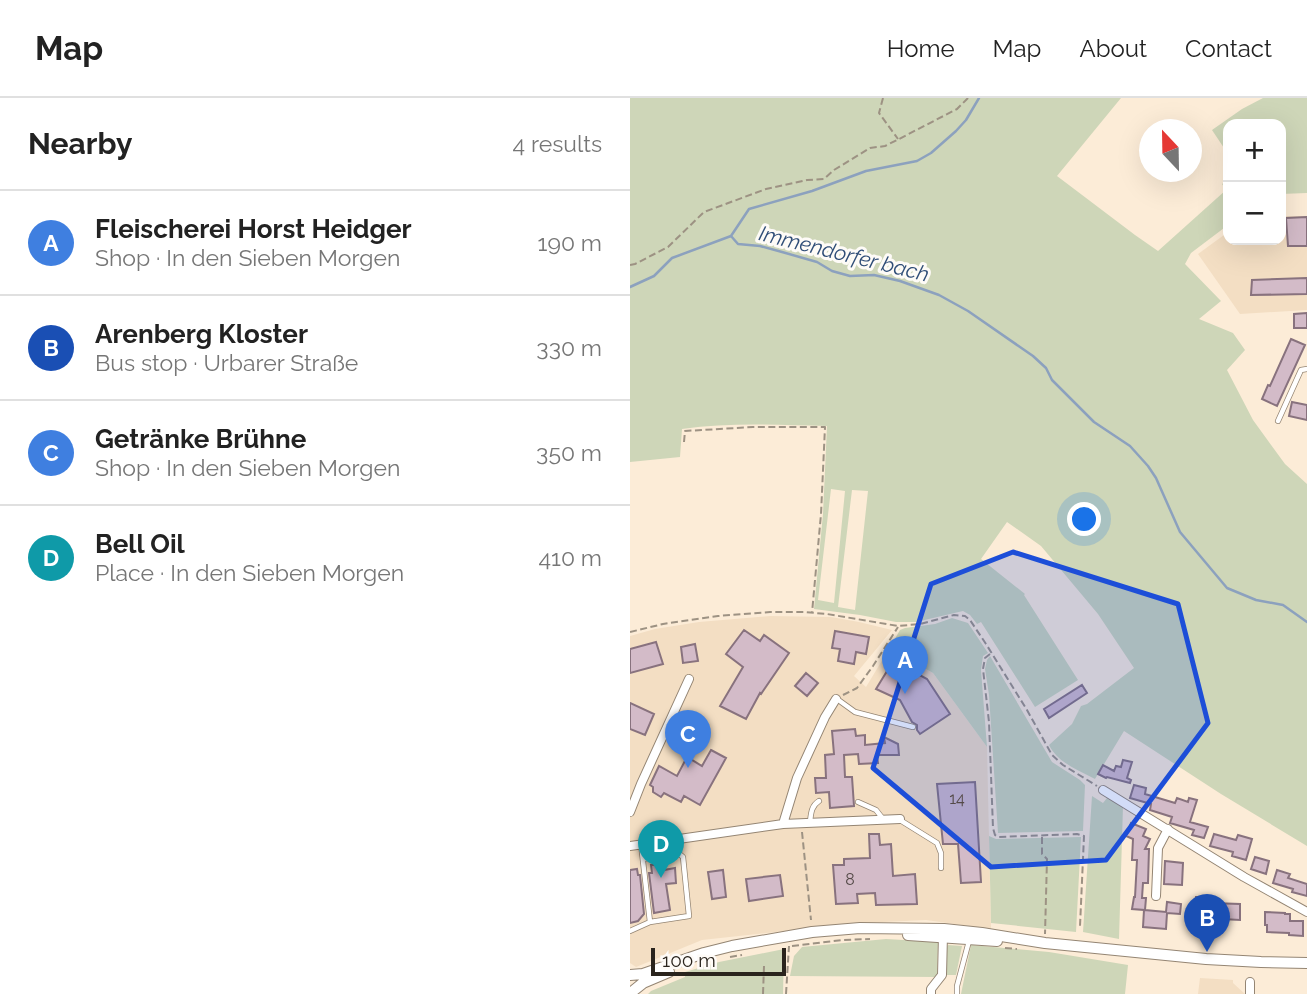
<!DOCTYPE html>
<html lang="en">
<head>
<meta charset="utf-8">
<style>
  :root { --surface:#fff; --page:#f2f2f2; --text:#222; --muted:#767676; --line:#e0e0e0; --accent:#a31d6a }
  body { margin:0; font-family:Raleway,sans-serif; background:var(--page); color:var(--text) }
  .controls { position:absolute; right:21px; top:21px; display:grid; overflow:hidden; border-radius:14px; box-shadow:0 7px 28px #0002 }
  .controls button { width:63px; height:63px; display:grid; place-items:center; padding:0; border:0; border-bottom:2px solid var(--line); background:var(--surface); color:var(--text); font:35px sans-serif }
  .compass { position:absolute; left:509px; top:21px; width:63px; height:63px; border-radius:50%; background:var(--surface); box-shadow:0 7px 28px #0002; rotate:338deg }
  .scale { position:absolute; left:21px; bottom:18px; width:135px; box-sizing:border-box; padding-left:7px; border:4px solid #2a241d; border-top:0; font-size:19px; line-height:24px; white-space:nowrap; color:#2a241d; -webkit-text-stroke:5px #fefbf7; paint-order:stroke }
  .you { position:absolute; left:455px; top:422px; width:24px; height:24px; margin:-18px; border:5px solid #fff; border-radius:50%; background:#1a73e8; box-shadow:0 0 0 10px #1a73e833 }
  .badge { display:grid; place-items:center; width:46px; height:46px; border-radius:50%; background:var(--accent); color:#fff; font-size:23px; font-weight:700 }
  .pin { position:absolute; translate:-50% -58px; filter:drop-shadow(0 2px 4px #0008) }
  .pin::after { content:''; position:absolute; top:37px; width:24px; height:21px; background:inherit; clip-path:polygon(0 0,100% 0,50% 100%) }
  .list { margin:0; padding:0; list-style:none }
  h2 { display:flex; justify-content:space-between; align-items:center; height:91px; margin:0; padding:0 28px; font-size:30px }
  h2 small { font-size:23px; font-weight:400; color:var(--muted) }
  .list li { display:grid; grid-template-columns:46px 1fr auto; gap:21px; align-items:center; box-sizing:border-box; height:105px; padding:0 28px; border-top:2px solid var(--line) }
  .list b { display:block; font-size:26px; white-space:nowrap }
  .list p { margin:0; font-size:23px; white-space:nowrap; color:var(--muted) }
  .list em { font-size:23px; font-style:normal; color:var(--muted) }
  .map { position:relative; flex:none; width:677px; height:896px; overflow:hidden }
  header { display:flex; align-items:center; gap:42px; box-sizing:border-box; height:98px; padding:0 35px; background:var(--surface); border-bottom:2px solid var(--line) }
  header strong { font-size:33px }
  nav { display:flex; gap:38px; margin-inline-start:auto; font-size:24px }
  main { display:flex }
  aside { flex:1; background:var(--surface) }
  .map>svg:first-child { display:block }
  .built { fill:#f3dec3 }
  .green { fill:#ced6b8; fill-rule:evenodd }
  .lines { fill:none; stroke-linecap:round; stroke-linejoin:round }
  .stream { stroke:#8ca1be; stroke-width:2.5 }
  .building { fill:#d3bbc8; stroke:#88727e; stroke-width:2 }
  .lane-casing { stroke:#948573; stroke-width:6 }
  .street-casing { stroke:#948573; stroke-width:10 }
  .secondary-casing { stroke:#948573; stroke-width:12 }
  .path { stroke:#9d9283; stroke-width:2; stroke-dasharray:7 3.5; stroke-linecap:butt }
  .lane { stroke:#fff; stroke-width:4.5 }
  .street { stroke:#fff; stroke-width:8 }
  .secondary { stroke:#fff; stroke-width:10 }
  .marked { fill:#1d4ed8; fill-opacity:0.2; stroke:#1d4ed8; stroke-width:5; stroke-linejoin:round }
  .labels { text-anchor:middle; stroke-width:6; stroke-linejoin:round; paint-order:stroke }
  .number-label { font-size:16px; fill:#544a48 }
  .water-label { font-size:21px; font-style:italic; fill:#2f4d77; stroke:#fefbf7 }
</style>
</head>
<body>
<header>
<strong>Map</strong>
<nav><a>Home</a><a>Map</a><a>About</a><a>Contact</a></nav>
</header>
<main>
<aside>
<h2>Nearby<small>4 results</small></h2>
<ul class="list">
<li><span class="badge" style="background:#3f7fe0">A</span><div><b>Fleischerei Horst Heidger</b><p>Shop · In den Sieben Morgen</p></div><em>190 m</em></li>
<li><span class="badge" style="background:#1a4fb4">B</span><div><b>Arenberg Kloster</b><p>Bus stop · Urbarer Straße</p></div><em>330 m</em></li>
<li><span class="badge" style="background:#3f7fe0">C</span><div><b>Getränke Brühne</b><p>Shop · In den Sieben Morgen</p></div><em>350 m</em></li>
<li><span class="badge" style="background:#0f9aa8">D</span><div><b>Bell Oil</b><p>Place · In den Sieben Morgen</p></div><em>410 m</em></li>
</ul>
</aside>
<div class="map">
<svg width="677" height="896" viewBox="0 0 677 896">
  <rect width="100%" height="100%" fill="#fcecd7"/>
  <path class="built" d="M 651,105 L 655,105 L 654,118 L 677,118 L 677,212 L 610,216 L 568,156 L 598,134 L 598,142 L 651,142 Z
    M 140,518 L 201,519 L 229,524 L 262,532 L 224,578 L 236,589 L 259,551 L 303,575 L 357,649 L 361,831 L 296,822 L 231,825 L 72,842 L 6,869 L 0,865 L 0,538 L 25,531 L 69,524 Z
    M 570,880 L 603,882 L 603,885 L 615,896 L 568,896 Z"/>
  <path class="green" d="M 0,0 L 491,0 L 427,78 L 505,137 L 528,153 L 596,92 L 592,86 L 598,82 L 598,127 L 561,155 L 555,166 L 591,203 L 569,221 L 603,235 L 615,252 L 597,272 L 623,322 L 655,366 L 677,386 L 677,748 L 591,696 L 494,633 L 465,681 C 448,672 428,665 419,647 L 442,626 L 451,608 L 457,606 L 504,570 L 468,516 L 411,448 L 377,424 L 351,461 L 395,496 L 394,497 L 448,582 L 405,609 L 351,524 L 347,526 L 340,517 L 333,513 L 286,524 L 266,524 L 230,517 L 184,511 L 193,416 L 197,328 C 149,327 100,324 52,331 L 50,359 L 0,364 ZM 201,391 L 215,393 L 204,505 L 188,502 ZM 222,392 L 238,393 L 225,512 L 208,509 Z
    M 633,0 L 677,0 L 677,95 L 651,96 L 651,26 L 598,26 L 598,56 L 582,32 L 612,11 Z
    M 322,520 L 338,525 L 358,555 L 353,558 L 351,572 L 357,649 L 303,575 L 259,551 L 270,532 L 275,530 L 305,526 Z
    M 360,558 L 422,664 L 450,682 L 455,687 L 453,733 L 368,735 L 359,597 L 355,571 L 357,562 Z
    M 462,698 L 473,705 L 477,700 L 481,700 L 493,708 L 489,841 L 453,834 Z
    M 359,738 L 366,741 L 451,739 L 446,834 L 361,825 Z
    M 256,841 L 308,844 L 307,879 L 160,878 L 164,858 L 172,849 Z
    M 318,847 L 332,848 L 326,877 L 315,877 L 316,851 Z
    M 341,847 L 419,854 L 498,867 L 495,896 L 331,896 Z
    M 154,851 L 153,896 L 18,896 L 21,893 L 55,879 L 55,874 L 89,864 Z"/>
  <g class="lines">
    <path class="stream" d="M 101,138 L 119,111 L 182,93 L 236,73 L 287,63 L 301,55 L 326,33 L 336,22 L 349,0
      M 0,189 L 24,178 L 42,160 L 101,138 L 108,146 L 130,148 L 152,154 L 187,164 L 202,173 L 220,178 L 244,177 L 270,183 L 309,197 L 338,213 L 403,258 L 416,270 L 422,282 L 464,324 L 500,348 L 518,368 L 526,380 L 550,434 L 597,490 L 626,502 L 653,507 L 677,524"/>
  </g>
  <path class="building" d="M 677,119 L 677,148 L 658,148 L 656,120 Z
    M 677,180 L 677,196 L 621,197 L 622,182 Z
    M 677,215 L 677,230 L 664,230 L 664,216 Z
    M 661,241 L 675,247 L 647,308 L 632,301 L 638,287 L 640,288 Z
    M 662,304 L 677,307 L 677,322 L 659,318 Z
    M 114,532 L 130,543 L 134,537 L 159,555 L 131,596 L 130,595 L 116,621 L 90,608 L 113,569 L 96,556 Z
    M 205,533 L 239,539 L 236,556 L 226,554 L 224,566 L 208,563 L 210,551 L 202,550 Z
    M 26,544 L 33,566 L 0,575 L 0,551 Z
    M 65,546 L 68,563 L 53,565 L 51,549 Z
    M 262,565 L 275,573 L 277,570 L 297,581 L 320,616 L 290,636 L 287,632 L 287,627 L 282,624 L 270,602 L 246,591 Z
    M 176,575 L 188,585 L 177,598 L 165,588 Z
    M 452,587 L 457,595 L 419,620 L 414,611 Z
    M 0,605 L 24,616 L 15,637 L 0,631 Z
    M 225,631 L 226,638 L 235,637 L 235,647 L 255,645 L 254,639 L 268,646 L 269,657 L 247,657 L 248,665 L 229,666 L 228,656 L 214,657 L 215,679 L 222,679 L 224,708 L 200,710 L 199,694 L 186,695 L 185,680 L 196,680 L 195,657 L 204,656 L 202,633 Z
    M 81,652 L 96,660 L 70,707 L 54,698 L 51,704 L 34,695 L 31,699 L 23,694 L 23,689 L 20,687 L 29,668 L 47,678 L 57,659 L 72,668 Z
    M 493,662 L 502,664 L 497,680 L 501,682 L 500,685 L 477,679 L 476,680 L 468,676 L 473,667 L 484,673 L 486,668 L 491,669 Z
    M 345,684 L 351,784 L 331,785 L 328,746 L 313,746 L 307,686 Z
    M 504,687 L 516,690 L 515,696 L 545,705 L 547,700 L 558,704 L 559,700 L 567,702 L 560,724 L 578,729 L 574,740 L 562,737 L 564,732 L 540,725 L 542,719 L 520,712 L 521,706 L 500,700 Z
    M 501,725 L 516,731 L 513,738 L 520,741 L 515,751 L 519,751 L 518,785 L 513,785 L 512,800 L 516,800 L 515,812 L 536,814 L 537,804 L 551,806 L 550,816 L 537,815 L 536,831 L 513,829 L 514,812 L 502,811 L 504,799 L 505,799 L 507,762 L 502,762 L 503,741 L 496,738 Z
    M 239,736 L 249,736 L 250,747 L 261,746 L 263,778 L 285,776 L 287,806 L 246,807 L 245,795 L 227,796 L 228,805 L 206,806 L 203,767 L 214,767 L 214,761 L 240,760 Z
    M 584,736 L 606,742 L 608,737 L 622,741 L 616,762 L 602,758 L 603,754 L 580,748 Z
    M 625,759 L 639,763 L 636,776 L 621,771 Z
    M 535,763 L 553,765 L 552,787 L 534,786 Z
    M 33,766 L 34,772 L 45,770 L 46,785 L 36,786 L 40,812 L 24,815 L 19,775 L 22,775 L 21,767 Z
    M 7,771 L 8,777 L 10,777 L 14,816 L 8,823 L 0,825 L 0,772 Z
    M 93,772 L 96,799 L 82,801 L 78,774 Z
    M 647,772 L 660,776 L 658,780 L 677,786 L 677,798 L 662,794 L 663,791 L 643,785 Z
    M 150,777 L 153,798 L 119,803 L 116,781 Z
    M 566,799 L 581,799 L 581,805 L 610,806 L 610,822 L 592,821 L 592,815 L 566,815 Z
    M 635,814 L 655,815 L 655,816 L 660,816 L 660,823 L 673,823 L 673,838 L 659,837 L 659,835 L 637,834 L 637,827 L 635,827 Z"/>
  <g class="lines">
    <g class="lane-casing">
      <path id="lane" d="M 648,323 L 671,272 L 677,271
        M 207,601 L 225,614 L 283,629
        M 228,704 L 246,712 L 253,721
        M 270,722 L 307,745 L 311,755 L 311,770
        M 180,724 C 181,716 181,708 189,703
        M 13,761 L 47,754 L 53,759 L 59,818 L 20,824
        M 0,833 L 20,824 L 11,746
        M 327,896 L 327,888 L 339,843"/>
    </g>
    <g class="street-casing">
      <path id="street" d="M 473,692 L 614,779 L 677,814
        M 0,714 L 11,686 L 59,581
        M 153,726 L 167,680 L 195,619 L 206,601
        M 0,748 L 153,726 L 270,721
        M 526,798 L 528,750 L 538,731
        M 620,884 L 620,896
        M 301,896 L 301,891 L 312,877 L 313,837"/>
    </g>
    <g class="secondary-casing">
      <path id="secondary" d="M 278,837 L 367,843
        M 0,877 L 13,876 L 74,855 L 102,848 L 182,834 L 230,830 L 314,831 L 352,835 L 415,845 L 576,861 L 631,864 L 677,865
        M 3,893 L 13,885 L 39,874"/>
    </g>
    <path class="path" d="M 253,0 L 249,15 L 268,41
      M 0,167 L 5,166 L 38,149 L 74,114 L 136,91 L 177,82 L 194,81 L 204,72 L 240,50 L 255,48 L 269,41 L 327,11 L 338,0
      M 54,344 L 55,333 L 123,329 L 195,329 L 191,416 L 182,515
      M 0,534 L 33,526 L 88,518 L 140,514 L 174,514 L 197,516 L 268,528 L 290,526 L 324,517 L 335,518 L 340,522 L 356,546 L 397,612 L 422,657 L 433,667 L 467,688
      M 360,556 L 355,560 L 353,571 L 359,624 L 363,730 L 365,737 L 369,739 L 447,736 L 454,738 L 450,828
      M 213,597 L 227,590 L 243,568 L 268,529
      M 172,734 L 181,822
      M 412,739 L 412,756 L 417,761 L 415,836
      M 162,848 L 212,842 L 240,841
      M 375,850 L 387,851
      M 100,859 L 112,857
      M 133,896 L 134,868
      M 156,896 L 159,848"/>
    <use href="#lane" class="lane"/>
    <use href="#street" class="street"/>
    <use href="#secondary" class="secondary"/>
  </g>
  <path class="marked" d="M 383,454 L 548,506 L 578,625 L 476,762 L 361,769 L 243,670 L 301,486 Z"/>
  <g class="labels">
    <g class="number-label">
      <text x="327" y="706">14</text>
      <text x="220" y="787">8</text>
    </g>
    <g class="water-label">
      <text transform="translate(214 156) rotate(14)" y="7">Immendorfer bach</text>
    </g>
  </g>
</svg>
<div class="controls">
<button>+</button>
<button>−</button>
</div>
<svg class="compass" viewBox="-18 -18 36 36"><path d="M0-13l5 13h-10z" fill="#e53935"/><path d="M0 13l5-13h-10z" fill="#767676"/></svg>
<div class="scale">100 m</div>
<div class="you"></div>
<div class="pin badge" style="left:275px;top:596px;background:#3f7fe0">A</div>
<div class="pin badge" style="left:577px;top:854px;background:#1a4fb4">B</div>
<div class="pin badge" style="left:58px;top:670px;background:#3f7fe0">C</div>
<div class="pin badge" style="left:31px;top:780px;background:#0f9aa8">D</div>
</div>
</main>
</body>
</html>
